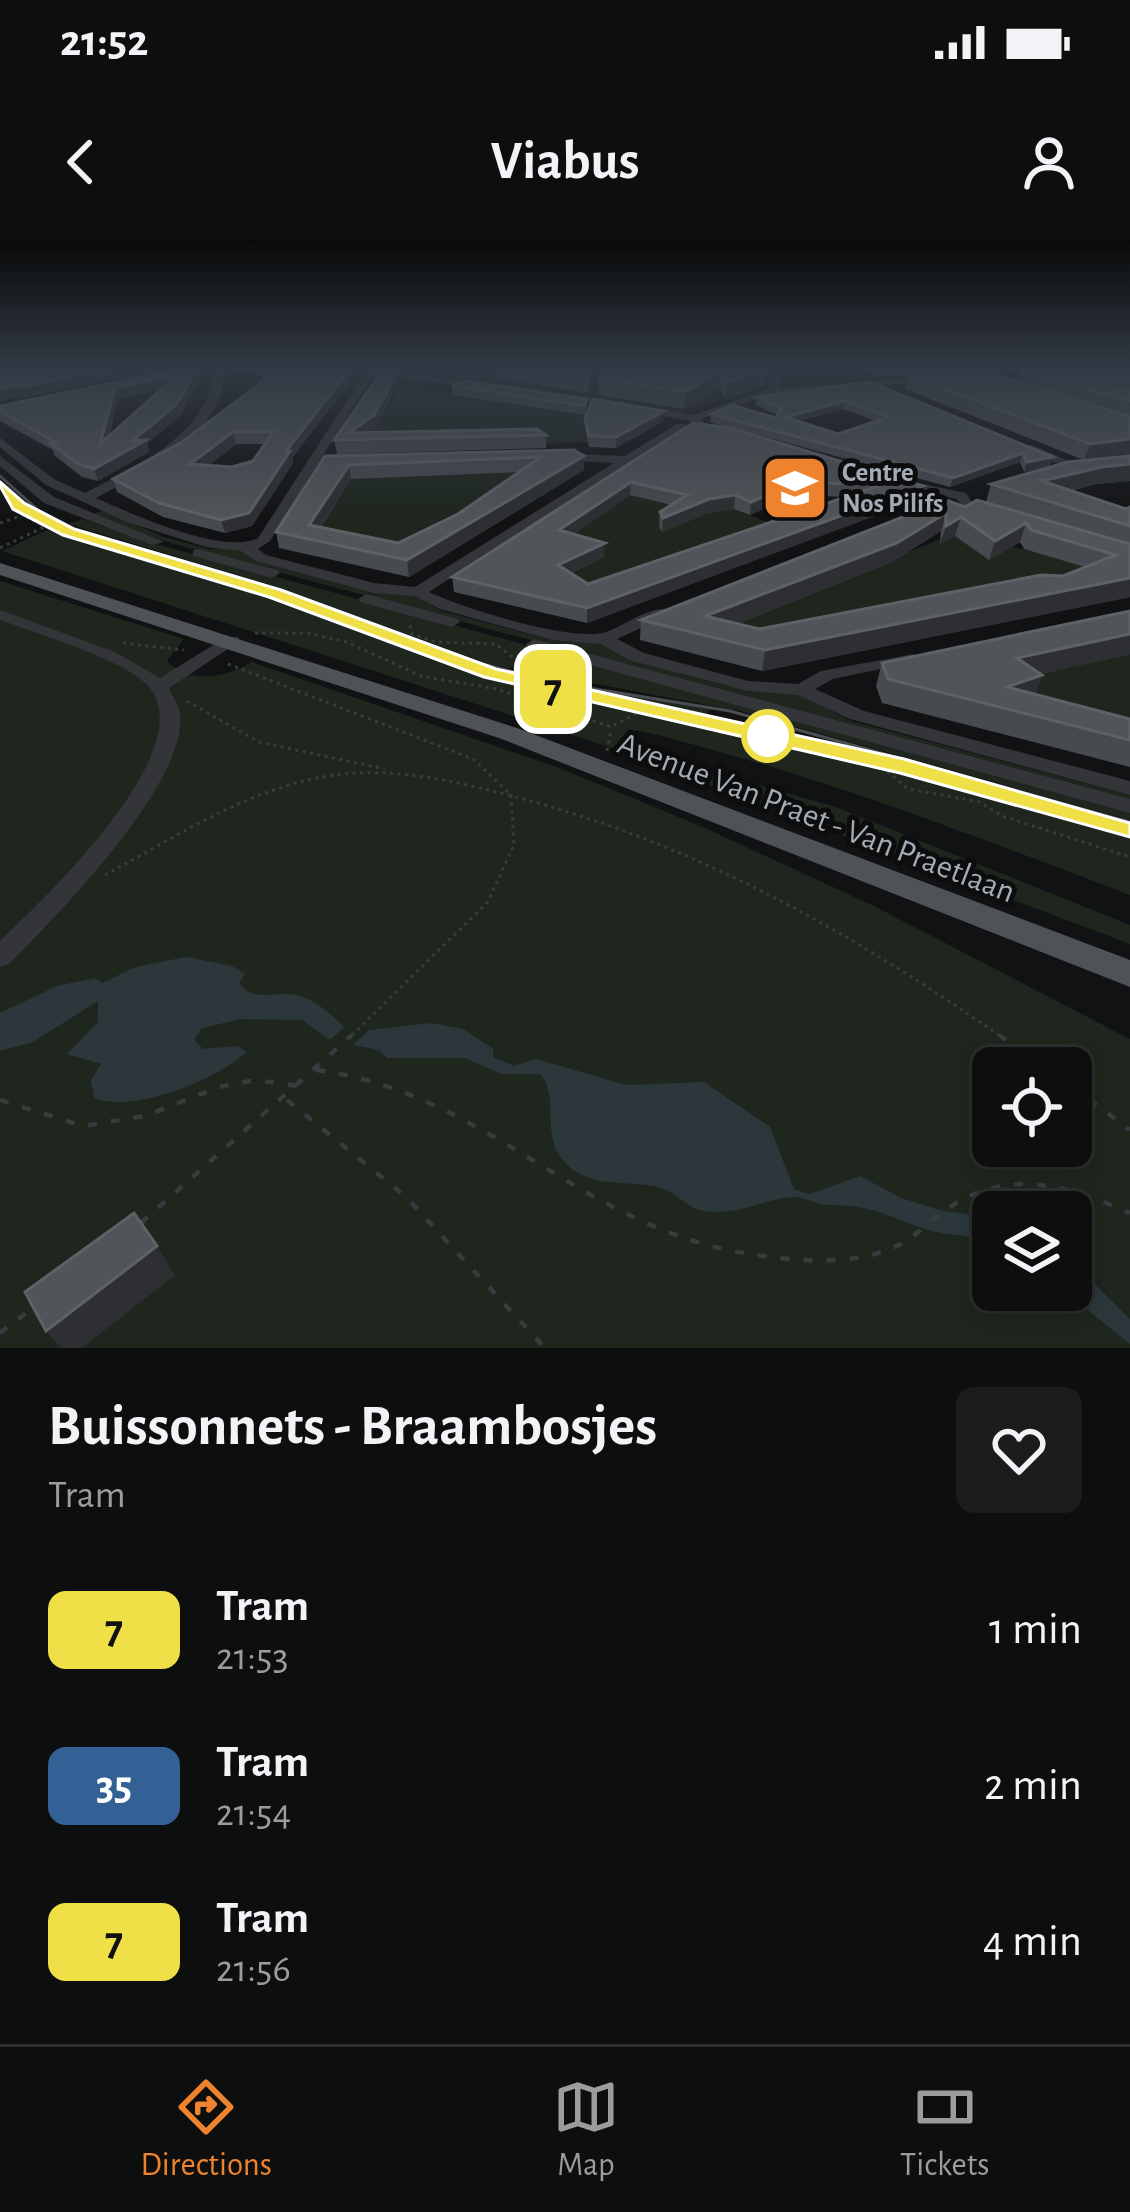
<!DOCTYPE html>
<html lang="en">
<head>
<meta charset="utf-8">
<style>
	body { margin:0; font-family:"Alegreya Sans",sans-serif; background:#1b1c1c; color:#f1f3f6; height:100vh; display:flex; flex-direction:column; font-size:45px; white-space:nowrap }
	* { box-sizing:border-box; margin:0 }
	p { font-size:39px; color:#9a9c9e }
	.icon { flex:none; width:66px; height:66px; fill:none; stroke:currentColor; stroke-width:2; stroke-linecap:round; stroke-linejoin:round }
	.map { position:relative; height:1108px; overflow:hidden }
	.sheet { display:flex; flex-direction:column; background:#0d0e0e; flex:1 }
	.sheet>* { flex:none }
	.badge { padding:0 24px; border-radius:18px; font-size:42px; line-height:78px }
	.controls { position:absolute; left:972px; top:807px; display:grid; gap:24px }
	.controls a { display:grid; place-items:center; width:120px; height:120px; border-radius:18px; background:#0d0e0e; box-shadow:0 6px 18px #0003,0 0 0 3px #2d2e2e; font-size:60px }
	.map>.badge { position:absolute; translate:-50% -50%; box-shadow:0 0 0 6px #fff }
	.round { display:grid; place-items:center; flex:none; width:126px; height:126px; border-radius:18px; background:#1b1c1c }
	.summary { display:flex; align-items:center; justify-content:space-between; height:204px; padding:0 48px }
	h1 { font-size:57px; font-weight:700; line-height:90px }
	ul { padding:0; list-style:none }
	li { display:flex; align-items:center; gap:36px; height:156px; padding:0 48px }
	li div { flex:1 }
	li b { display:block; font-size:45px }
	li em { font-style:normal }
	li .badge { min-width:132px; font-weight:700; text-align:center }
	.status { display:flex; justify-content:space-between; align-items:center; height:84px; padding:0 60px; background:#0d0e0e; direction:ltr }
	.status svg { height:33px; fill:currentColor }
	header { display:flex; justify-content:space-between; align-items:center; height:156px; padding:0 48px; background:#0d0e0e; font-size:54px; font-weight:700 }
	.menu { display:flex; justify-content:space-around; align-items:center; height:168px; border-top:3px solid #2d2e2e; background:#0d0e0e; font-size:33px; color:#9a9c9e }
	.menu a { display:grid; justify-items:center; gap:6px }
	.menu .current { color:#ef832d }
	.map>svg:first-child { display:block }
</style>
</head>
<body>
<div class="status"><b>21:52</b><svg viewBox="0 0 49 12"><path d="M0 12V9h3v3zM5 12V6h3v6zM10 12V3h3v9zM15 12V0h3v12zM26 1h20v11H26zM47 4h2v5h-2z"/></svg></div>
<header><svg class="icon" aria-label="back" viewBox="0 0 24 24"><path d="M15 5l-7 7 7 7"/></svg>Viabus<svg class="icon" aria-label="person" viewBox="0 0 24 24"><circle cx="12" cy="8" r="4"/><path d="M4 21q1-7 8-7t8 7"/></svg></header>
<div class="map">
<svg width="1130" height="1108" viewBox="0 0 1130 1108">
	<rect width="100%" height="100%" fill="#111213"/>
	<path fill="#1d1e20" d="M519 125H752L749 148 681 174 428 133 436 128Z"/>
	<g fill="#1e261e" fill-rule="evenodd">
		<path d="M397 145 402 148 614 180 588 202 463 207V216H456V206L370 195 397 153Z"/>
		<path d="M536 231 406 305 313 293 345 237Z"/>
		<path d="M641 246C667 264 697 279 729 267L787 290 620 349 502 333 524 327Z"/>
		<path d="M104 270 164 297 209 309 235 307 260 322 374 352 415 355 442 371 551 400 601 402 633 421 727 446 792 451 852 481 1130 555V562L152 298 89 276Z"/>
		<path d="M82 279 148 302 1130 569V580L740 471 489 424 268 344 68 284Z"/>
		<path d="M47 290 248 347 473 431 986 550 1130 592V655C967 593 807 531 637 490L628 508 833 566 1130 685V704L606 506 2 311Z"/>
		<path d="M953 294 1064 318 1130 342 976 367 701 395Z"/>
		<path d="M0 341 184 399 167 421C189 445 226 437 252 422L562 529 703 587 874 666 1130 799V1108H0ZM993 828H1071V906H993ZM993 972H1071V1050H993Z"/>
		<path d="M1130 409V506L932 453Z"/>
		<path d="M481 428 710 469 706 476 723 481Z"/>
	</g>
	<g fill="#2b373b">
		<path d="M186 717 232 726 245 734 239 743C254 765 280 748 303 757 319 763 332 775 344 787L330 800 302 780 241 779 202 788 194 800 203 809 237 806 247 812C216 840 133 874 94 858L91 840 101 824 67 814 98 782V761L33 802 0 811V773L57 746 95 738 103 743 135 727Z"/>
		<path d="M431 783 463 789 493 809V817L514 826 536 819 626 845 704 842 770 887 794 949 810 954 860 936 901 958 943 971 993 977V1007C978 994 951 996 932 991 885 977 882 966 829 965 817 965 805 957 793 957 766 958 739 976 704 971 689 969 678 954 664 949 635 939 603 949 575 931 534 903 563 858 540 834H501L465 818H387L379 810 353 805 369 790Z"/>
		<path d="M1071 1021 1130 1079V1104L1063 1050H1071Z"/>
	</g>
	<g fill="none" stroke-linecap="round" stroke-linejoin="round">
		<g stroke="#393c3f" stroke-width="3" stroke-dasharray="3 4.5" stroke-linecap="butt">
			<path d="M26 277 57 291"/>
			<path d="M0 283 38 270"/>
			<path d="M0 308 44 287"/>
			<path d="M410 385 412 394 436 402 496 404 527 429 584 436"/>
			<path d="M255 393H307L347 402 421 436 497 449 611 487 639 472 880 525 908 549 980 562 1002 576 1130 617"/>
			<path d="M123 403 184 410"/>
			<path d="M228 424 473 519 511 555 514 605 487 663 349 798"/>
			<path d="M187 461 259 502 385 529"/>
			<path d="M748 482 758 486"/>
			<path d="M607 511 611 489"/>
			<path d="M105 635C176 597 247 549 328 536 388 526 450 540 508 555 690 601 850 691 1003 798"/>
		</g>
		<g stroke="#393c3f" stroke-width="4.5" stroke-dasharray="9 14" stroke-linecap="butt">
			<path d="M999 795 1046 828"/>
			<path d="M316 830C493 853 583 995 764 1016 807 1022 858 1025 899 1005 918 995 932 978 950 967 1012 927 1067 946 1130 973"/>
			<path d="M1071 846 1130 890"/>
			<path d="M0 860 83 886 145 876 219 847 255 840 298 846"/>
			<path d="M287 860 406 957 545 1108"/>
			<path d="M141 983 352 795"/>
			<path d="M0 1093 34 1067"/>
		</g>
		<g fill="#333538" fill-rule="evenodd">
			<path d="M321 125 367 129 370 125H378L376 130 493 145 488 148 373 135 270 301 258 309 266 315 374 343 415 347 614 223 558 220 554 219V213L625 216 677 184H685V188L429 352C463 368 572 403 606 392 627 385 647 367 669 369V375L617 399 644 413 748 441 798 444 821 431 914 414V422L833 439 815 449 864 471 1130 541V555L850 479 798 455 748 451 632 421 600 404 552 400 440 369 415 356 374 353 256 321 241 311 206 307 127 282 46 245 0 207V198L54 239 85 253C137 226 210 194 215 128L223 126C230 192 145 232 96 258 130 273 223 316 258 298L364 134 325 130Z"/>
			<path d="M770 125H780L779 148 934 138 939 141 767 155 701 179 706 185 700 188 690 181 556 156 561 153 693 175 769 149Z"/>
			<path d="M1024 205H1032L1085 228 1075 231 1024 209Z"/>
			<path d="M0 216 54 257 164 302 152 305 44 263 0 226Z"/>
			<path d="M895 238 966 253 974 265 967 269 956 259 891 245V239Z"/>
			<path d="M198 309 277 330 280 333 272 338 193 316V310Z"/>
			<path d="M366 354 458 379 460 382 452 387 360 362 358 359Z"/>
			<path d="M0 370 115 412 160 438 226 397H238L240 401 169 448C172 456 179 466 180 474 188 543 56 677 9 724L0 727V701C43 660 200 512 150 448 129 421 35 393 0 380Z"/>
			<path d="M534 399 1130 559V573L528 408 526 404Z"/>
		</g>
		<path fill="#4f5257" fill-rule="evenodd" d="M0 323 517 488 1130 720V747L499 498 0 335Z"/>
		<path stroke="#4a4d51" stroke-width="3" d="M0 236 38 270 77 290 258 343 462 419 564 444 730 471 1130 582"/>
	</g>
	<g fill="#474a4e" fill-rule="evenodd">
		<path d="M225 125H324L352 139 292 218 293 223 252 286 225 293 163 277 117 252 113 239 182 202 263 142 261 134 243 133ZM236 204H265L253 221 232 227 208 226Z"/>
		<path d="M496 125H592L588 153 497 138Z"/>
		<path d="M767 125 765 146 726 159 719 148 684 169 598 155 599 138Z"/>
		<path d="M862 125H1130V216L1084 220 905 149 908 136 873 134ZM1001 131H1031H1021L1018 142 996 135Z"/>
		<path d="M203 135 179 177 147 203 149 212 98 241 82 237 54 215 53 210 0 181V166ZM162 149 109 197 118 159Z"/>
		<path d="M399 141 376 188 370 192 546 195V208L337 214 334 200Z"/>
		<path d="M870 142 1053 217 1050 226 1024 232 1020 222 950 247 710 182 711 174 776 178 777 175 755 165 756 157ZM843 169 876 181 838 194 798 181Z"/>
		<path d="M452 146 586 159 585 175 452 155Z"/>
		<path d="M585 178 663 181 616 208 589 207 585 188Z"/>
		<path d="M693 183 923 246 920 259 587 383 454 352 452 337ZM630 255 672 265 660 272 659 286 662 292 708 273 734 269 750 275 795 255 845 257 588 344 572 333 604 317 574 294Z"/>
		<path d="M574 210 584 230 409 337 279 308 276 292 325 216ZM519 232 458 274 398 303 321 287 351 239Z"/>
		<path d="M1130 216V241L1096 244 1070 251 1126 269 1130 267V357L762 431 640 400 641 380 965 267 986 262 991 244ZM941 291 940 304 955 296 989 320 1020 302 1024 309 1085 327 1063 336 759 389 737 384 892 322Z"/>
		<path d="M1130 371V414L1040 434 1042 435 1035 454 1130 478V527L882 463 876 446 882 423Z"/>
	</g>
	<g fill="#2d2f32">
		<path d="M127 125H179L24 158 23 155 0 162V150L27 142Z"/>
		<path d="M201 125 203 135 179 177 147 203 149 212 98 241 94 229Z"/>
		<path d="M996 125H1003L1001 131 992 139Z"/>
		<path d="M351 128 352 139 292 218 293 223 252 286 225 293 221 280 286 211Z"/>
		<path d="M397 129 399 141 376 188 360 200 349 193Z"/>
		<path d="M767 129 765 146 726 159 727 142Z"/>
		<path d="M720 132 719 148 684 169 685 152Z"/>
		<path d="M178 134 181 145 118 159 104 217 100 204 115 148Z"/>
		<path d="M845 161 843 169 784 185 785 177Z"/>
		<path d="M664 171 663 181 616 208V197Z"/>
		<path d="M233 192 236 204 193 237 190 224Z"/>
		<path d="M1130 199V216L1084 220 1090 204Z"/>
		<path d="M1023 213 1020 222 950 247 953 238Z"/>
		<path d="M584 216V230L409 337 407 320Z"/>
		<path d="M1053 217 1050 226 1024 232 1027 222Z"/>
		<path d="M1130 224V241L1096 244 1036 259 1042 241 1102 227Z"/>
		<path d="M349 225 351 239 312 300 309 285Z"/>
		<path d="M631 242 630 255 559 305V290Z"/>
		<path d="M797 242 795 255 750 275 751 262Z"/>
		<path d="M923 246 920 259 587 383V368Z"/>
		<path d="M735 255 734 269 708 273 662 292 663 278 709 259Z"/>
		<path d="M946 273 941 291 892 322 707 396 705 376Z"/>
		<path d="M961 277 955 296 940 304 946 286Z"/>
		<path d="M1026 283 1020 302 989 320 995 301Z"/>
		<path d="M605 303 604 317 559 340 558 325Z"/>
		<path d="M1130 338V357L762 431 765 410Z"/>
		<path d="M1130 394V414L1009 441 1017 418Z"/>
		<path d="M1042 435 1033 459 1007 447Z"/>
		<path d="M157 1006 175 1035 82 1108H61L46 1091Z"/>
	</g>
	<g fill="#515559" stroke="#5e6267" stroke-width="3" fill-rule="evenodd">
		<path d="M0 125H127L20 147 27 142 0 150Z"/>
		<path d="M200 125 176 165 133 200H146L94 229 78 224 50 203 55 202 0 171V166ZM178 134 100 204 115 148Z"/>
		<path d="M270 125H324L351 128 286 211H290L249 273 221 280 159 263 113 239 182 202 266 139 260 131ZM233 192H273L253 221 232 227 190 224Z"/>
		<path d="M549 125H589L588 131Z"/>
		<path d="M604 125H767V129L727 142 720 132 685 152 599 138Z"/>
		<path d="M384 128 397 129 387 152 374 175 349 193 537 189 546 195 334 200Z"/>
		<path d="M981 130 1130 177V199L1090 204 908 135Z"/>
		<path d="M1130 130V138L1119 136 1111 142 1113 149 1130 152V161L1021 131Z"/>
		<path d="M466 141 586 159 585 166 452 146Z"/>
		<path d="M870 142 1053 217 1027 222 1023 213 953 238 711 174 732 165 776 178 781 168 756 157ZM845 161 889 177 838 194 785 177Z"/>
		<path d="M593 159 664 171 616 197 589 196 585 178Z"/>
		<path d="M693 183 730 188 923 246 587 368 452 337ZM631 242 687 255 660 272 663 278 709 259 735 255 751 262 797 242 881 245 588 344 558 325 605 303 559 290Z"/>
		<path d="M574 210 584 216 407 320 276 292 325 216ZM541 217 458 274 398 303 309 285 349 225Z"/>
		<path d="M1130 216V224L1102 227 1042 241 1126 269 1130 267V286L991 244 1068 222Z"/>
		<path d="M946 260 965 267 977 260 1130 304V338L765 410 641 380ZM946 273V286L961 277 995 301 1026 283 1031 290 1116 315 1063 336 1041 335 759 389 705 376 897 303Z"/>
		<path d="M1130 371V394L1017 418 1042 435 1007 447 1130 479V500L888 439 882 423Z"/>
		<path d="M134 973 157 1006 46 1091 25 1052Z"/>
	</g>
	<linearGradient id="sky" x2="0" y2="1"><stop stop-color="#090a0a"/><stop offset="0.45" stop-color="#323944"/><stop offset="1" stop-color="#323944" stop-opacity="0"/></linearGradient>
	<rect width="1130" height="280" fill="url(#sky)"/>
	<path fill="#efe048" stroke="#fff" stroke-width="3" d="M0 242 24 263 74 289 281 350 496 429 904 519 1130 583V597L900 533 484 437 269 357 63 295 13 269 0 246Z"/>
	<defs>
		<symbol id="school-square" viewBox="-11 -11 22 22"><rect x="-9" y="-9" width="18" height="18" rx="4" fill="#ef832d" stroke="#0d0d0e"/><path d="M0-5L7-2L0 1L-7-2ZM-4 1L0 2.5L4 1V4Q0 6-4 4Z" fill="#fff"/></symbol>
	</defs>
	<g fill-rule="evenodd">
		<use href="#school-square" x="757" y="210" width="76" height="76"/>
	</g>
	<circle fill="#fff" stroke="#efe048" stroke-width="6" cx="768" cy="496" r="24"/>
	<g text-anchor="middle" stroke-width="10" stroke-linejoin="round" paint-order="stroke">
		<g font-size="27" font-weight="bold" fill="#a3acb4" stroke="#0d0d0e" text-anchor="start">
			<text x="842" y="241">Centre<tspan x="842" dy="31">Nos Pilifs</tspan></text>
		</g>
		<g font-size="33" fill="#a3acb4" stroke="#0d0d0e">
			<text transform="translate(817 576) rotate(21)" y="12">Avenue Van Praet - Van Praetlaan</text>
		</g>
	</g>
</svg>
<div class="controls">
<a><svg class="icon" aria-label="locate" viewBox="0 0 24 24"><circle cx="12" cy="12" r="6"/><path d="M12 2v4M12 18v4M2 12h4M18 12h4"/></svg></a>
<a><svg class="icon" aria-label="layers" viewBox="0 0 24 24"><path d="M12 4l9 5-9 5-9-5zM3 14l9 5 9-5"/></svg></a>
</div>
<b class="badge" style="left:553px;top:449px;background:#efe048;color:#111">7</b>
</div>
<section class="sheet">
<div class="summary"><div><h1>Buissonnets - Braambosjes</h1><p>Tram</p></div><a class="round"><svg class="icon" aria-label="heart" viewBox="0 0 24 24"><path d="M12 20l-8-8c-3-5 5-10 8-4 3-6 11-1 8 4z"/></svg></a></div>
<ul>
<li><span class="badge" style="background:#efe048;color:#111">7</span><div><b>Tram</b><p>21:53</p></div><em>1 min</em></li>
<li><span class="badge" style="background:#336195;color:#fff">35</span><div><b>Tram</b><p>21:54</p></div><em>2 min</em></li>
<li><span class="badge" style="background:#efe048;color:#111">7</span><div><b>Tram</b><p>21:56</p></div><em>4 min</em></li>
</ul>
</section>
<nav class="menu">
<a class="current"><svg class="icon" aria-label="directions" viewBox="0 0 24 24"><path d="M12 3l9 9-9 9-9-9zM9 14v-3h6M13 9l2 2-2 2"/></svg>Directions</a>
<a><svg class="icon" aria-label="map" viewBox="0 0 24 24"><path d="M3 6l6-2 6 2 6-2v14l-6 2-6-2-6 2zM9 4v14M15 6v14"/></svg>Map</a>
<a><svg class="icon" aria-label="tickets" viewBox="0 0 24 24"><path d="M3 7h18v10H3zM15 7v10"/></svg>Tickets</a>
</nav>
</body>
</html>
